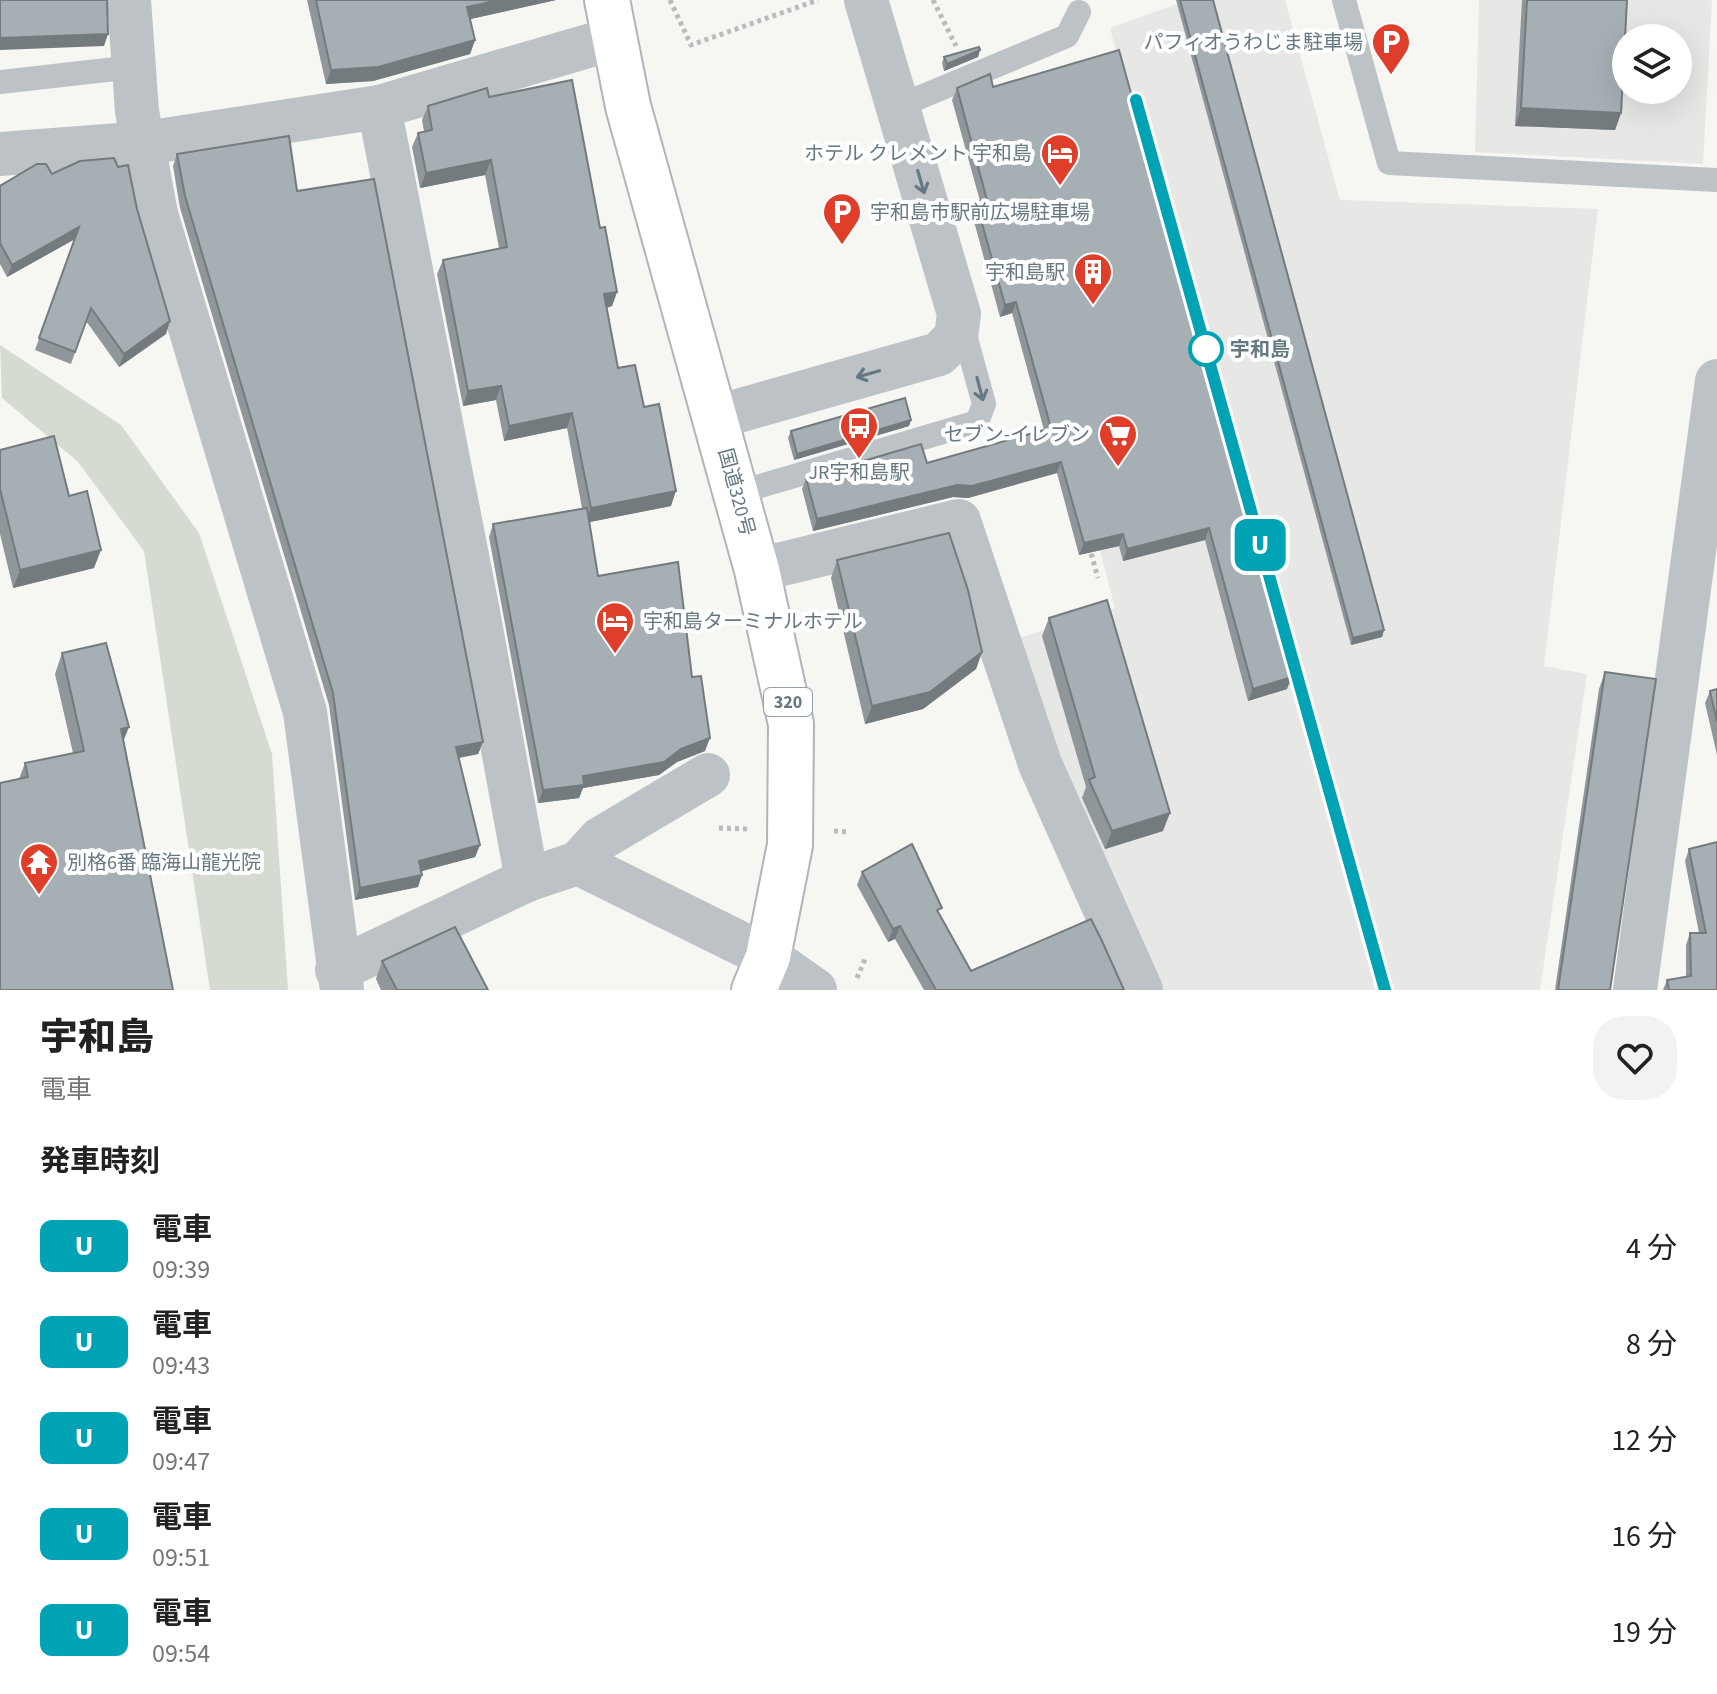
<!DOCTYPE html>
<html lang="ja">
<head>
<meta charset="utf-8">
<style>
	body { margin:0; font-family:"Source Sans 3","Noto Sans JP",sans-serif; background:#f2f2f2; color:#222; height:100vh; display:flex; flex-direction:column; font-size:30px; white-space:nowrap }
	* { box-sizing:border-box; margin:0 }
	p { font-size:26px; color:#767676 }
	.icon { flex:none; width:44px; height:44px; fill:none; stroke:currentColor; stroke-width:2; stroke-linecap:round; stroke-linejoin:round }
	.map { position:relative; height:990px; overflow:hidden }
	.drawer { display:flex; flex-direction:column; background:#fff; flex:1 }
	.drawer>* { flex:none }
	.badge { padding:0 16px; border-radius:12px; font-size:28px; line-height:52px }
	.controls { position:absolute; left:1612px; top:24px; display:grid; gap:16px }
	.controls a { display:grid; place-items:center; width:80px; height:80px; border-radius:50%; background:#fff; box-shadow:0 8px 32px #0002; font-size:40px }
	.map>.badge { position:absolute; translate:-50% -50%; box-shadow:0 0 0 4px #fff }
	h2 { padding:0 40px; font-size:30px; line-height:72px }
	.round { display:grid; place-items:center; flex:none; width:84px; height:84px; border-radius:32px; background:#f2f2f2 }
	.head { display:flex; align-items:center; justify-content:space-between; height:136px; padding:0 40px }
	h1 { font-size:38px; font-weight:800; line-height:60px }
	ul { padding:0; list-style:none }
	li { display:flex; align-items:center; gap:24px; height:96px; padding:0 40px }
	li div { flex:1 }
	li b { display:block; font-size:30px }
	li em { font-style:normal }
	li .badge { min-width:88px; font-weight:700; text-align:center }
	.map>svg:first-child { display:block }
</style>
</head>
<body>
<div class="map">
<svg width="1717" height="990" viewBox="0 0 1717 990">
	<rect width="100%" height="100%" fill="#f6f6f3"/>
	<g fill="#e7e7e6" fill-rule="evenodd">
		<path d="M1188 0H1285L1340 200 1598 209 1544 666 1587 674 1540 990H1158L1082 823 1019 638 1115 608 981 94 1116 51 1110 28Z"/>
		<path d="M1479 0H1712L1703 164 1475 152ZM1626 38H1678V90H1626Z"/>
	</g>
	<path fill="#d6dbd2" d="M0 345 121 425 199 533 272 754 288 990H210L144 551 78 462 2 398Z"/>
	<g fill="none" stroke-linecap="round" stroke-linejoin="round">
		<defs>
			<path id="highway" d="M607 0 628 106 757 570 791 724 790 845 768 957 754 990"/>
		</defs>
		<use href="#highway" stroke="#b0b5b8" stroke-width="48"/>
		<g stroke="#b9bcbe" stroke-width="5" stroke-dasharray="4 4" stroke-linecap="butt">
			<path d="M670 0 691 45 818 0"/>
			<path d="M933 0 956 46"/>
			<path d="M1089 546 1098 578"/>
			<path d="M719 828 748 829"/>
			<path d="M834 831 849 832"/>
			<path d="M857 978 865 959"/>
		</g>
		<g stroke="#bcc2c5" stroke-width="24">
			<path d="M1344 0 1389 163 1717 180"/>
			<path d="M0 82 133 67"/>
			<path d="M899 106 1067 36 1079 12"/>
			<path d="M737 493 977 422 984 404 962 324"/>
		</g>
		<g stroke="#bcc2c5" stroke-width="44">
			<path d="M129 0 137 111 156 214 305 712 342 990"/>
			<path d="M379 107 477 607 527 880"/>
			<path d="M0 154 145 143 379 107 612 39"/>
			<path d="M717 417 939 354 956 337 959 314 866 0"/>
			<path d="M757 570 959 521 1040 764 1141 990"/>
			<path d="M578 863 600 839 708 775"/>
			<path d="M337 970 527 880 578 863 768 957 815 990"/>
			<path d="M1635 990 1717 381"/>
		</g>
		<use href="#highway" stroke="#fff" stroke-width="44"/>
		<defs>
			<path id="rail" d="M1136 100 1385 990"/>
		</defs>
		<use href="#rail" stroke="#9ea6aa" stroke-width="9"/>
		<use href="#rail" stroke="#fff" stroke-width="6" stroke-dasharray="18" stroke-linecap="butt"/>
	</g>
	<g fill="#8f979b">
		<path d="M307 0H556L470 19 475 40 470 54 373 81 326 84Z"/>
		<path d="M1176 0H1213L1384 630 1382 637 1351 645Z"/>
		<path d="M1522 0H1627L1621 113 1615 130 1515 126Z"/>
		<path d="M980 50 978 57 944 71 942 63 944 57Z"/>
		<path d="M993 87 1287 689 1248 701 1205 540 1123 561 1119 546 1079 555 1057 473 968 498 953 497 813 531 802 489 806 478 927 463 1044 430 1012 313 1000 317 972 214 976 202 980 201 952 100 957 88Z"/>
		<path d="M489 97 600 228 617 292 612 306 607 308 618 368 644 407 671 506 589 522 598 576 692 677 705 751 677 762 659 775 583 788 579 798 538 803 489 537 493 524 582 508 567 428 504 441 496 400 463 406 437 274 443 260 499 248 485 175 420 188 412 147 418 133 424 131 422 120 428 106Z"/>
		<path d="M177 154 297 191 483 742 478 754 459 758 480 845 475 857 421 871 418 887 355 900 329 705 180 208 173 166Z"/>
		<path d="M52 174 137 209 166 334 119 367 86 321 71 364 35 350 75 239 7 277 0 264V186Z"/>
		<path d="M911 420 909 426 794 460 788 438 791 431Z"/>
		<path d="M0 450 69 496 94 568 13 588 0 534Z"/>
		<path d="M837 560 982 652 976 669 923 709 865 724 831 578Z"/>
		<path d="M1049 618 1163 831 1105 849 1082 798 1086 787 1042 636Z"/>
		<path d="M62 653 124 741 173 990 19 779 25 763 73 753 55 674Z"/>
		<path d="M1605 672 1610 990H1555L1599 689Z"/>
		<path d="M1717 689V755L1705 703 1710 691Z"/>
		<path d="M1689 849 1717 990H1663L1667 980 1686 977V945L1690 933H1699L1685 861Z"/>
		<path d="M862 872 939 914 971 971 1124 990H924L895 939 888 942 857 885Z"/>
		<path d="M382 961 488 990H381L376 979Z"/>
	</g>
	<g fill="#747b7e">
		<path d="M499 0H556L462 21 467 7Z"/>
		<path d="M108 34 104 46 0 50V38Z"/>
		<path d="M475 40 470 54 373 81 326 84 331 70Z"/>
		<path d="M980 50 978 57 944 71 947 64Z"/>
		<path d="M1521 108 1621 113 1615 130 1515 126Z"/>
		<path d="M491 160 485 175 420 188 426 173Z"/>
		<path d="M79 227 75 239 7 277 12 265Z"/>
		<path d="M617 292 612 306 599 309 604 294Z"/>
		<path d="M1016 302 1012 313 1000 317 1005 305Z"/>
		<path d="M170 321 166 334 119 367 124 354Z"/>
		<path d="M501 386 496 400 463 406 468 391Z"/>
		<path d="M572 413 567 428 504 441 509 426Z"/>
		<path d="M911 420 909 426 794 460 797 454Z"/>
		<path d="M1061 462 1057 473 968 498 953 497 813 531 817 519 957 485Z"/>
		<path d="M676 491 671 506 585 523 591 508Z"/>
		<path d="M1209 528 1205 540 1123 561 1127 549Z"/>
		<path d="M1123 534 1119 546 1079 555 1084 543Z"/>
		<path d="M101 550 94 568 13 588 20 570Z"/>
		<path d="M1384 630 1382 637 1351 645 1353 638Z"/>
		<path d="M982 652 976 669 923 709 865 724 872 706Z"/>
		<path d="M1292 677 1287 689 1248 701 1253 689Z"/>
		<path d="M129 727 121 747V729Z"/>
		<path d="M710 738 705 751 677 762 659 775 583 788 579 798 538 803 543 790 583 776 681 749Z"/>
		<path d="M483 742 478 754 452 759 456 747Z"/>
		<path d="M1170 813 1163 831 1105 849 1112 831Z"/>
		<path d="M480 845 475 857 415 873 419 861Z"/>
		<path d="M422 875 418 887 355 900 360 888Z"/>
		<path d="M900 926 895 939 888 942 893 929Z"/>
	</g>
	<g fill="#a6b0b4" stroke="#747b7e" stroke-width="2">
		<path d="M0 0H107L108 34 0 38Z"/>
		<path d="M316 0H499L467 7 475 40 378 67 331 70Z"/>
		<path d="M1180 0H1213L1384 630 1353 638Z"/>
		<path d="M1527 0H1627L1621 113 1521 108Z"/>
		<path d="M979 47 980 50 947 64 944 57Z"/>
		<path d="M1119 50 1292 677 1253 689 1209 528 1127 549 1123 534 1084 543 1061 462 972 486 957 485 817 519 806 478 921 444 927 463 1051 428 1016 302 1005 305 976 202 987 200 957 88 990 74 993 87Z"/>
		<path d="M572 80 600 228 605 227 617 292 604 294 618 368 635 365 644 407 659 404 676 491 591 508 572 413 509 426 501 386 468 391 443 260 507 247 491 160 426 173 418 133 432 130 428 106 487 88 489 97Z"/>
		<path d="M289 136 297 191 374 179 483 742 456 747 480 845 419 861 422 875 360 888 333 693 185 196 177 154Z"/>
		<path d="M114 158 118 167 128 165 137 209 170 321 124 354 91 308 75 352 39 338 79 227 12 265 0 243V186L37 164H46L52 174 80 161Z"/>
		<path d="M905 398 911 420 797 454 791 431Z"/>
		<path d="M54 436 69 496 87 491 101 550 20 570 0 489V450Z"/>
		<path d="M587 508 598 576 678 562 692 677 701 676 710 738 681 749 664 762 583 776 584 785 543 790 493 524Z"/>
		<path d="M949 533 968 590 982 652 930 692 872 706 837 560Z"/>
		<path d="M1107 600 1170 813 1112 831 1089 780 1095 777 1049 618Z"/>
		<path d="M106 643 129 727 121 729 173 990H0V783L28 777 25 763 84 751 62 653Z"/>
		<path d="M1605 672 1656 679 1610 990H1558Z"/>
		<path d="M1717 689V722L1710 691Z"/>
		<path d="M1717 842V990H1669L1667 980 1691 976 1690 933H1706L1689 849Z"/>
		<path d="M912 844 942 908 937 910 971 971 1091 919 1102 941 1124 990H936L900 926 893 929 862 872Z"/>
		<path d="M455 927 488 990H397L382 961Z"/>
	</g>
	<defs><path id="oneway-shaft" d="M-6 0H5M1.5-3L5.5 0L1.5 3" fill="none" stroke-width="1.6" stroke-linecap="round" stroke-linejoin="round" transform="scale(2)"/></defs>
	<g stroke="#667983">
		<use href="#oneway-shaft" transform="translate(921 182) rotate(74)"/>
		<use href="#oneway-shaft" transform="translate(868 374) rotate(164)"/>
		<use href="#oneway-shaft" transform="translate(980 389) rotate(75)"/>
	</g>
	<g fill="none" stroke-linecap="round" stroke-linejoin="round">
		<defs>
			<path id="line" d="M1136 100 1385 990"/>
		</defs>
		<use href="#line" stroke="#fff" stroke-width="18"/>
		<use href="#line" stroke="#00a3b4" stroke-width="12"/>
	</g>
	<defs>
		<symbol id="parking-pin" viewBox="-11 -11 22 30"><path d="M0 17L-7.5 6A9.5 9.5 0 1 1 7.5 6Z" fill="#df3f2a" stroke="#fff"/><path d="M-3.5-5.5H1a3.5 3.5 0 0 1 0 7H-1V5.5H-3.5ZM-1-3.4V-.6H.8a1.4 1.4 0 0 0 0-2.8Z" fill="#fff"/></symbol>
		<symbol id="hotel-pin" viewBox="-11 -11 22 30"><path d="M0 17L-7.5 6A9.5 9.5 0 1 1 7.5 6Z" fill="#df3f2a" stroke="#fff"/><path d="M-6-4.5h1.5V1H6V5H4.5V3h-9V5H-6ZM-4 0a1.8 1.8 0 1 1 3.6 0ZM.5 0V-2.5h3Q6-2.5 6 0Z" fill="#fff"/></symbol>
		<symbol id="building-pin" viewBox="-11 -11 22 30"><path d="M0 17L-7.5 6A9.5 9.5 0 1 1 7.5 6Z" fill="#df3f2a" stroke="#fff"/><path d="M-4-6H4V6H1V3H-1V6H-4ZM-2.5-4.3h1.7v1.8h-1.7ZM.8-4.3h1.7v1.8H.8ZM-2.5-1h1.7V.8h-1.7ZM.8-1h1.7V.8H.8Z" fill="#fff"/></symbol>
		<symbol id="bus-pin" viewBox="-11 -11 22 30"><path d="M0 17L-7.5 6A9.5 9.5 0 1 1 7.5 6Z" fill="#df3f2a" stroke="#fff"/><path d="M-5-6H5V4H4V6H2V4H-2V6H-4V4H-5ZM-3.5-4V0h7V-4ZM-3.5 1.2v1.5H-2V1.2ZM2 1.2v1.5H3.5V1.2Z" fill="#fff"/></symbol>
		<symbol id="supermarket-pin" viewBox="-11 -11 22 30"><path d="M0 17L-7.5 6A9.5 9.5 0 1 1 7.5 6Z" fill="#df3f2a" stroke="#fff"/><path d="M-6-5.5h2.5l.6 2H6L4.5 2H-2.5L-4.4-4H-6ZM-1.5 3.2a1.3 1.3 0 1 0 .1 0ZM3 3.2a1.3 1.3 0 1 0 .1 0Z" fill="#fff"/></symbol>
		<symbol id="temple-pin" viewBox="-11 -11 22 30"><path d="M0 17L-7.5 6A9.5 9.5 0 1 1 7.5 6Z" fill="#df3f2a" stroke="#fff"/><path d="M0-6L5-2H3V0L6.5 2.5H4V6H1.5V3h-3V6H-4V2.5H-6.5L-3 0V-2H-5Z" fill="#fff"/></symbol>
	</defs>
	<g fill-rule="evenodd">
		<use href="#parking-pin" x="1369" y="20" width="44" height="60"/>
		<use href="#hotel-pin" x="1038" y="131" width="44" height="60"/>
		<use href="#parking-pin" x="820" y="190" width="44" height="60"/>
		<use href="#building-pin" x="1071" y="250" width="44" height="60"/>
		<use href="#bus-pin" x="837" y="404" width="44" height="60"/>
		<use href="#supermarket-pin" x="1096" y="412" width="44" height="60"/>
		<use href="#hotel-pin" x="593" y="599" width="44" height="60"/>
		<use href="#temple-pin" x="17" y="840" width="44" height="60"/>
	</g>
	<circle fill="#fff" stroke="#00a3b4" stroke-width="4" cx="1206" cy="349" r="16"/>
	<g text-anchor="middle" stroke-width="8" stroke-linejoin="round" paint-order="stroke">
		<rect fill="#fff" stroke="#94a1a8" stroke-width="2" x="764" y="688" width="48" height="28" rx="6"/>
		<g font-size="18" font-weight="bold" fill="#667983">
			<text x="788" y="708">320</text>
		</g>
		<g font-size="20" fill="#667983" stroke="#fff" text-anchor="end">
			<text x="1363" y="49">パフィオうわじま駐車場</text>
			<text x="1032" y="160">ホテル クレメント 宇和島</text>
			<text x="870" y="219" text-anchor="start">宇和島市駅前広場駐車場</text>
			<text x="1065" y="279">宇和島駅</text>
			<text x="1090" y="441">セブン-イレブン</text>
			<text x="859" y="479" text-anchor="middle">JR宇和島駅</text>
			<text x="643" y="628" text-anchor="start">宇和島ターミナルホテル</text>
			<text x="67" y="869" text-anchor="start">別格6番 臨海山龍光院</text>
		</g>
		<g font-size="20" font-weight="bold" fill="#667983" stroke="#fff" text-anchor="start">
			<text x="1230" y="356">宇和島</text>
		</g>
		<g font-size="20" fill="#667983" stroke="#fff">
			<text transform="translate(737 492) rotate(75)" y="7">国道320号</text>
		</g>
	</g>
</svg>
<div class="controls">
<a><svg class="icon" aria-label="layers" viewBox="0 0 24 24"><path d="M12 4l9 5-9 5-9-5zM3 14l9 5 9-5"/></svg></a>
</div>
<b class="badge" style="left:1260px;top:545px;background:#00a3b4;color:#fff">U</b>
</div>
<section class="drawer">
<div class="head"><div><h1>宇和島</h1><p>電車</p></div><a class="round"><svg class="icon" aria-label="heart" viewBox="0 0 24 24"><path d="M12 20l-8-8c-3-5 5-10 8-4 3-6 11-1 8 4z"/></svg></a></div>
<h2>発車時刻</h2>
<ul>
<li><span class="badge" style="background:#00a3b4;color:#fff">U</span><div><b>電車</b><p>09:39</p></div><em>4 分</em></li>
<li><span class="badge" style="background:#00a3b4;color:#fff">U</span><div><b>電車</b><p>09:43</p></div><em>8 分</em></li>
<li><span class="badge" style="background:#00a3b4;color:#fff">U</span><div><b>電車</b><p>09:47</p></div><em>12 分</em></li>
<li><span class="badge" style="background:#00a3b4;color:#fff">U</span><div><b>電車</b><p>09:51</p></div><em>16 分</em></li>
<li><span class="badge" style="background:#00a3b4;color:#fff">U</span><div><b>電車</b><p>09:54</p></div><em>19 分</em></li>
</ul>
</section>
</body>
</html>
